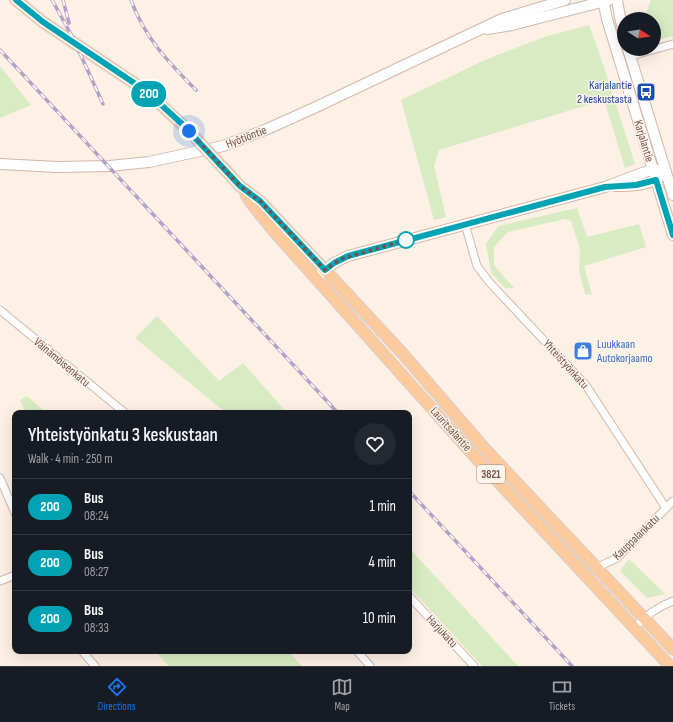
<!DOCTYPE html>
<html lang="en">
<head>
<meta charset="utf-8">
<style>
	body { margin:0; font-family:"Sofia Sans Condensed",sans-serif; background:#242831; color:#f1f3f6; height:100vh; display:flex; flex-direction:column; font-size:15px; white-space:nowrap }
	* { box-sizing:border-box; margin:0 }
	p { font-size:13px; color:#9ea1a6 }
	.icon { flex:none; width:22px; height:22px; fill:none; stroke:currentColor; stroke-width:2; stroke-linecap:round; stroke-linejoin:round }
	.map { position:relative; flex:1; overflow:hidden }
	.panel { position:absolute; left:12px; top:410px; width:400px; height:244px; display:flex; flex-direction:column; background:#171b24; border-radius:8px; box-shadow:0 4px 16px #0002 }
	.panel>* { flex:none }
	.badge { padding:0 8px; border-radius:13px; font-size:14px; line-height:26px }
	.needle { width:26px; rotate:102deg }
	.buttons { position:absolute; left:617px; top:12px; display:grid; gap:8px }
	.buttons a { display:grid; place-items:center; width:44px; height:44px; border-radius:50%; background:#171b24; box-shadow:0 4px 16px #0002; font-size:20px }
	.you { position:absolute; width:20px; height:20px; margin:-10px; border:3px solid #fff; border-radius:50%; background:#1a73e8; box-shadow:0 0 0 6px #1a73e833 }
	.map>.badge { position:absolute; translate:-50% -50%; box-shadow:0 0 0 2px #fff }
	.round { display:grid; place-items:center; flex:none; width:42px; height:42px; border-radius:21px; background:#242831 }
	.summary { display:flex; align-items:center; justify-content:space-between; height:68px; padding:0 16px }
	h1 { font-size:19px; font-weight:600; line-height:30px }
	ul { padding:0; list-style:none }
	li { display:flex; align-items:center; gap:12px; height:56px; padding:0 16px; border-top:1px solid #363941 }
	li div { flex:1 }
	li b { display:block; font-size:15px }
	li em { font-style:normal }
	li .badge { min-width:44px; font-weight:700; text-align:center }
	.tab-bar { display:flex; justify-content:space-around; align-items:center; height:56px; border-top:1px solid #363941; background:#171b24; font-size:11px; color:#9ea1a6 }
	.tab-bar a { display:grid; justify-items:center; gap:2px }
	.tab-bar .active { color:#1a73e8 }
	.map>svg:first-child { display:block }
</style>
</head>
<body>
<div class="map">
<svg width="673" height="666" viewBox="0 0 673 666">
	<rect width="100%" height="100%" fill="#fdf0e5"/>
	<g fill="#d9ebc3">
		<path d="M651 0H673V36L654 41V19H644Z"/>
		<path d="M589 25 604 67 635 164 625 168 604 100 439 150 434 166 446 217 434 220 401 100 485 60 544 37Z"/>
		<path d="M0 66 31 105 0 118Z"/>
		<path d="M577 208 587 237 639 224 646 247 584 266 592 295 585 294 579 271 580 249 571 221 565 219 508 232 494 247V265L514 288H505L491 273 486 244 498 226Z"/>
		<path d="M157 316 219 381 243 363 287 413H226L135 338Z"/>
		<path d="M27 396 47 413H26L20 400Z"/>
		<path d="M409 548 518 666H482L409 587Z"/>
		<path d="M629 559 665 594 647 598 620 571Z"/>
		<path d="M155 651H288L302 666H169Z"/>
	</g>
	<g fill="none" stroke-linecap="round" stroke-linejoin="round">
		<defs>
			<g id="street">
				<path d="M631 56 673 44"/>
				<path d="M465 224 477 266 490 283 585 384 666 508"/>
				<path d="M0 310 125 413"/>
				<path d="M0 478 15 513"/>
				<path d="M596 568 617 558 673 501"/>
				<path d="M0 581 15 575"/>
				<path d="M409 596 474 666"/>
				<path d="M635 627C646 615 658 607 673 601"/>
				<path d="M82 651 95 666"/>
				<path d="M357 651 370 666"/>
			</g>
			<g id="secondary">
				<path d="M603 0 607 19 673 235"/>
				<path d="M617 0 620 17 624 33"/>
				<path d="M487 29 512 25 609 0"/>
				<path d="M628 49 673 195"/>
				<path d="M0 164 57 167 110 166 149 162 223 146 265 130 314 108 502 19 565 0"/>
				<path d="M615 186C630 186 649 186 661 176"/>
				<path d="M316 278 334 263 348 256 605 187 653 169 666 172"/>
			</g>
			<g id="primary">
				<path d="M16 0 43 22 146 91 189 131"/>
				<path d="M230 175 240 186 260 201 325 270 403 354 485 449 673 649"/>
				<path d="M246 195 255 208 272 229 476 458 670 666"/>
			</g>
		</defs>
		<use href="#street" stroke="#d0b8ae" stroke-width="9"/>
		<use href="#secondary" stroke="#d3b7ab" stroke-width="12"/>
		<use href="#primary" stroke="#d9cfcc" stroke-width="13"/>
		<use href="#street" stroke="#fff" stroke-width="7"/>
		<use href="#secondary" stroke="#fff" stroke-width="10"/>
		<use href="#primary" stroke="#fcca9d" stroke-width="11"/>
		<defs>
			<g id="rail">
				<path d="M52 0 73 38 103 104"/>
				<path d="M63 0 69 23"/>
				<path d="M131 0C144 37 169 63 196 90"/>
				<path d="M0 50 338 413"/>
				<path d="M409 491 572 666"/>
			</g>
		</defs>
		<use href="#rail" stroke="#b1a3c7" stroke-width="3.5"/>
		<use href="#rail" stroke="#fff4ec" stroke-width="2" stroke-dasharray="6" stroke-linecap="butt"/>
		<defs>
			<path id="primary-bridge" d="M189 131 230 175"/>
		</defs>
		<use href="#primary-bridge" stroke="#d9cfcc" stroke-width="13" stroke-linecap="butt"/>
		<use href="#primary-bridge" stroke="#fcca9d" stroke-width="11"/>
	</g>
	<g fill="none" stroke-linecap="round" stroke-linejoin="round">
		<defs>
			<path id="line" d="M16 0 43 22 146 91 182 124 240 186 260 201 325 270 334 263 348 256 605 187 636 185 656 180 673 235"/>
		</defs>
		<use href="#line" stroke="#fff" stroke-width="9"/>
		<use href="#line" stroke="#00a3b4" stroke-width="6"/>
		<path stroke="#76524a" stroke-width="4" stroke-dasharray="0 7.2" d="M189 131 240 186 260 201 325 270 341 259 406 240"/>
	</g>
	<defs>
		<symbol id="bus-square" viewBox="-11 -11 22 22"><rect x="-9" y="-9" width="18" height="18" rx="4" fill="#1a4fb4" stroke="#fff4ec"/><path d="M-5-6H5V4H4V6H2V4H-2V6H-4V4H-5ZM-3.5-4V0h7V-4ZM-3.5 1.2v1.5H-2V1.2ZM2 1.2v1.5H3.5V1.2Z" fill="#fff"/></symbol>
		<symbol id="shop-square" viewBox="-11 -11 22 22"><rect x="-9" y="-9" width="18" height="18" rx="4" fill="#3f7fe0" stroke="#fff4ec"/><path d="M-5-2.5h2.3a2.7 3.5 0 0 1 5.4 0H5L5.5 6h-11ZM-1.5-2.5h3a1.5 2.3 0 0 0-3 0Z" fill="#fff"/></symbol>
	</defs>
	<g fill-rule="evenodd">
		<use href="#bus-square" x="635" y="81" width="22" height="22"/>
		<use href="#shop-square" x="572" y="340" width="22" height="22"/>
	</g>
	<circle fill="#fff" stroke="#00a3b4" stroke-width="2" cx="406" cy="240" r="8"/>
	<g text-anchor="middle" stroke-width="3" stroke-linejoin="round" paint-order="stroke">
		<rect fill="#fff4ec" stroke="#9f837b" stroke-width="1" x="477" y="465" width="28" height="18" rx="3"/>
		<g font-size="11" font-weight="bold" fill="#76524a">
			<text x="491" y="478">3821</text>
		</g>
		<g font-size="12" fill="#164399" stroke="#fff4ec" text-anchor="end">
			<text x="632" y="89">Karjalantie<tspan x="632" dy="14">2 keskustasta</tspan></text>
		</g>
		<g font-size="12" fill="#76524a" stroke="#fff4ec">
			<text transform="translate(246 137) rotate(-21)" y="4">Hyötiöntie</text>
			<text transform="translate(644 141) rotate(73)" y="4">Karjalantie</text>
			<text transform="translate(62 362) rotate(40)" y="4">Väinämöisenkatu</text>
			<text transform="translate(566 364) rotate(48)" y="4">Yhteistyönkatu</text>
			<text transform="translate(451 429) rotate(48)" y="4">Lauritsalantie</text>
			<text transform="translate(636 537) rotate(-44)" y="4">Kauppalankatu</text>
			<text transform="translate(442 631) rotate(47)" y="4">Harjukatu</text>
		</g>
		<g font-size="12" fill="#366cbe" stroke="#fff4ec" text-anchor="start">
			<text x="597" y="348">Luukkaan<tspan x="597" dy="14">Autokorjaamo</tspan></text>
		</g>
	</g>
</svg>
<div class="buttons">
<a><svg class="needle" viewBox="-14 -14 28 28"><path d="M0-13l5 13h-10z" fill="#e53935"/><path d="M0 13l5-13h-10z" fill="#9ea1a6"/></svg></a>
</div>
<div class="you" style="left:189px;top:131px"></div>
<b class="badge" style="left:149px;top:94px;background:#00a3b4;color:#fff">200</b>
<section class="panel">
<div class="summary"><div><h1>Yhteistyönkatu 3 keskustaan</h1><p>Walk · 4 min · 250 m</p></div><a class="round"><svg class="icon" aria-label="heart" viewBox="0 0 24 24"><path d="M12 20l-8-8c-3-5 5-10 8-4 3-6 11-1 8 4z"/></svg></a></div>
<ul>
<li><span class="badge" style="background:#00a3b4;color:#fff">200</span><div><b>Bus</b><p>08:24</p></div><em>1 min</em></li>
<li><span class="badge" style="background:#00a3b4;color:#fff">200</span><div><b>Bus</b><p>08:27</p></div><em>4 min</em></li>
<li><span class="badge" style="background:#00a3b4;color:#fff">200</span><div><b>Bus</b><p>08:33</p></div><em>10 min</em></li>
</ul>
</section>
</div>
<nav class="tab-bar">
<a class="active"><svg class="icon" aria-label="directions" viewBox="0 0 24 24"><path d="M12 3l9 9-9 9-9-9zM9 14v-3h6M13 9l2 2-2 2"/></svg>Directions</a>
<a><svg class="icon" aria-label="map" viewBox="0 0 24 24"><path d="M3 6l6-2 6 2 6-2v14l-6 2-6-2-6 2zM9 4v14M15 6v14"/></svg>Map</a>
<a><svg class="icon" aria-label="tickets" viewBox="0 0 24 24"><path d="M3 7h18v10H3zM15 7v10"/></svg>Tickets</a>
</nav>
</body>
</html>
